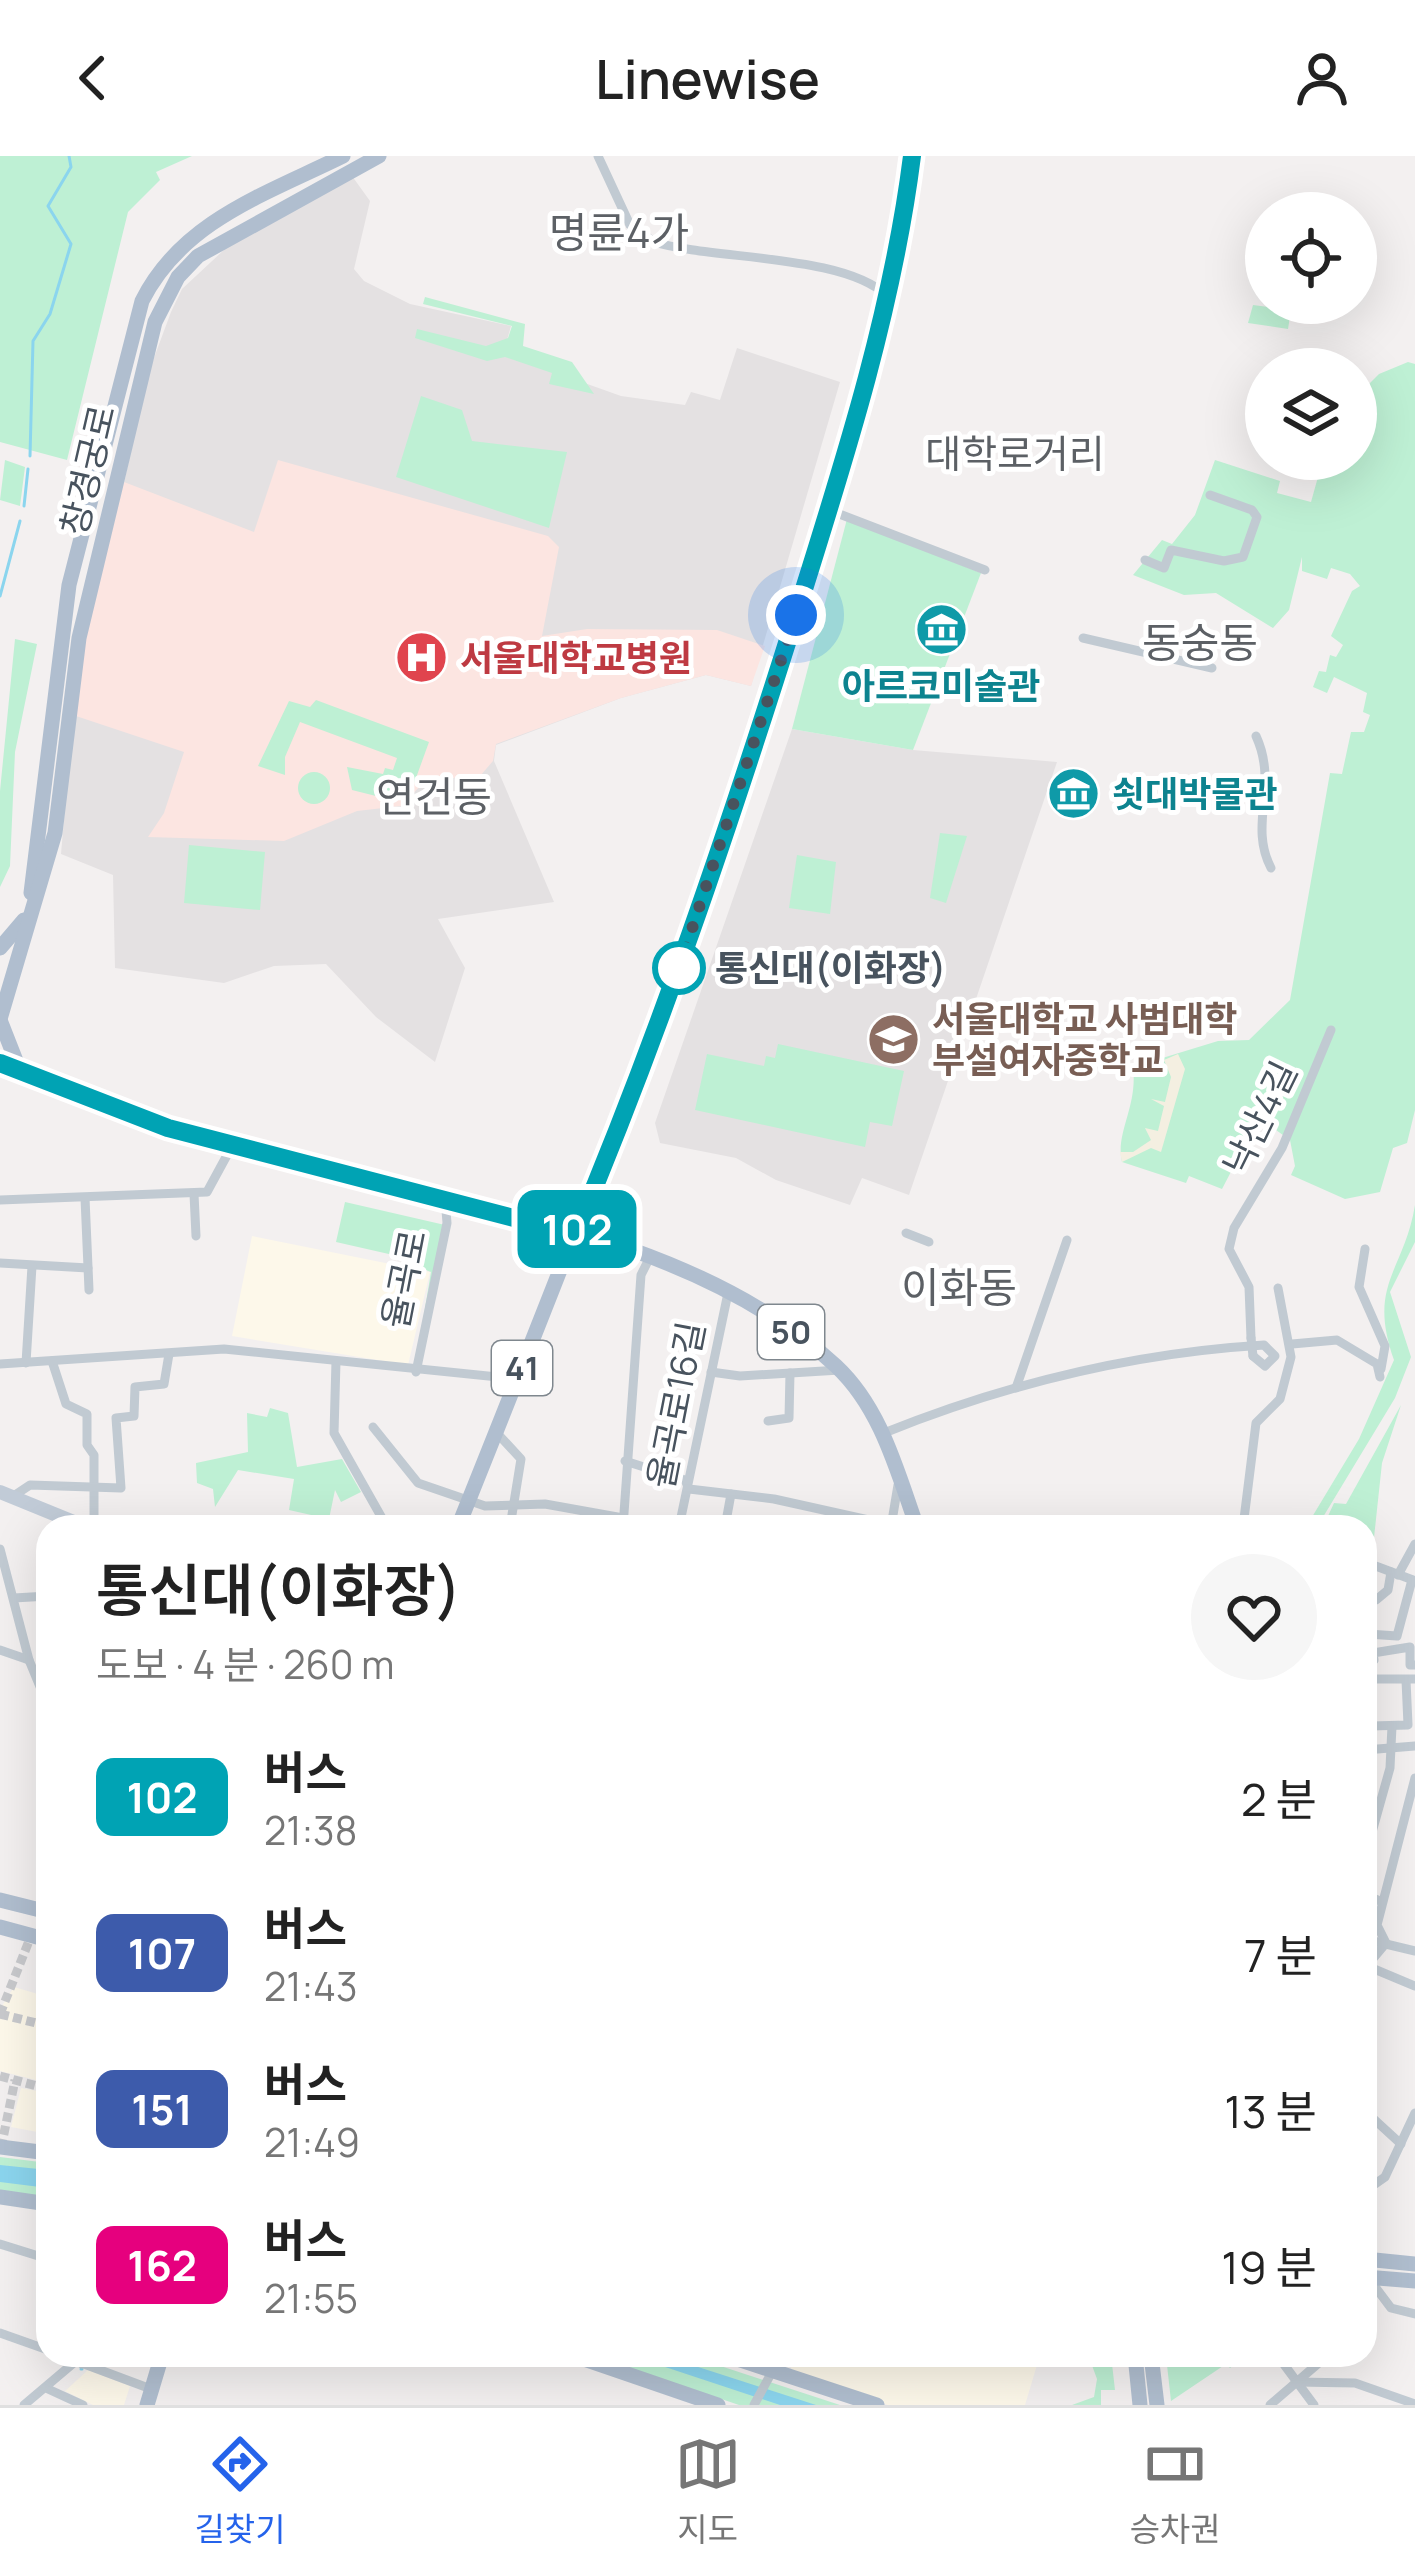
<!DOCTYPE html>
<html lang="ko">
<head>
<meta charset="utf-8">
<style>
	body { margin:0; font-family:Manrope,"Noto Sans KR",sans-serif; background:#f6f6f6; color:#222; height:100vh; display:flex; flex-direction:column; font-size:45px; white-space:nowrap }
	* { box-sizing:border-box; margin:0 }
	p { font-size:39px; color:#767676 }
	.icon { flex:none; width:66px; height:66px; fill:none; stroke:currentColor; stroke-width:2; stroke-linecap:round; stroke-linejoin:round }
	.map { position:relative; flex:1; overflow:hidden }
	.panel { position:absolute; left:36px; top:1359px; width:1341px; height:852px; display:flex; flex-direction:column; background:#fff; border-radius:36px; box-shadow:0 12px 48px #0002 }
	.panel>* { flex:none }
	.badge { padding:0 24px; border-radius:18px; font-size:42px; line-height:78px }
	.tools { position:absolute; left:1245px; top:36px; display:grid; gap:24px }
	.tools a { display:grid; place-items:center; width:132px; height:132px; border-radius:50%; background:#fff; box-shadow:0 12px 48px #0002; font-size:60px }
	.you { position:absolute; width:60px; height:60px; margin:-30px; border:9px solid #fff; border-radius:50%; background:#1a73e8; box-shadow:0 0 0 18px #1a73e833 }
	.map>.badge { position:absolute; translate:-50% -50%; box-shadow:0 0 0 6px #fff }
	.round { display:grid; place-items:center; flex:none; width:126px; height:126px; border-radius:63px; background:#f6f6f6 }
	.head { display:flex; align-items:center; justify-content:space-between; height:204px; padding:0 60px }
	h1 { font-size:57px; font-weight:600; line-height:90px }
	ul { padding:0; list-style:none }
	li { display:flex; align-items:center; gap:36px; height:156px; padding:0 60px }
	li div { flex:1 }
	li b { display:block; font-size:45px }
	li em { font-style:normal }
	li .badge { min-width:132px; font-weight:700; text-align:center }
	header { display:flex; justify-content:space-between; align-items:center; height:156px; padding:0 60px; background:#fff; font-size:54px; font-weight:600 }
	.dock { display:flex; justify-content:space-around; align-items:center; height:168px; border-top:3px solid #e0e0e0; background:#fff; font-size:33px; color:#767676 }
	.dock a { display:grid; justify-items:center; gap:6px }
	.dock .current { color:#2563eb }
	.map>svg:first-child { display:block }
</style>
</head>
<body>
<header><svg class="icon" aria-label="back" viewBox="0 0 24 24"><path d="M15 5l-7 7 7 7"/></svg>Linewise<svg class="icon" aria-label="person" viewBox="0 0 24 24"><circle cx="12" cy="8" r="4"/><path d="M4 21q1-7 8-7t8 7"/></svg></header>
<div class="map">
<svg width="1415" height="2249" viewBox="0 0 1415 2249">
	<rect width="100%" height="100%" fill="#f3f0f0"/>
	<g fill="#fdf8ea">
		<path d="M252 1080 430 1116 408 1209 232 1180Z"/>
		<path d="M14 1831 48 1841V1927L0 1915V1853Z"/>
		<path d="M21 1932 48 1937V1978L11 1971Z"/>
		<path d="M790 2199H1040L1025 2249H888L792 2220Z"/>
		<path d="M88 2214 130 2230 124 2249H93L65 2235Z"/>
	</g>
	<g fill="#e4e1e2">
		<path d="M352 20 370 45 354 113 364 125 410 148 511 170 503 198 621 240 685 249 691 236 720 244 737 192 840 226 751 530 706 519 621 542 496 589 494 605 554 746 438 763 465 812 435 906 376 861 326 808 274 810 224 827 115 812 113 719 61 698 73 559 148 218 171 156 182 133 226 92Z"/>
		<path d="M792 573 913 594 1057 606 909 1039 862 1022 850 1049 776 1024 736 1002 660 987 655 967Z"/>
	</g>
	<path fill="#fce5e1" d="M278 304 548 380 559 391 542 480 587 473 717 474 765 490 751 530 706 519 621 542 496 588 493 605 480 620 426 624 401 650 357 655 284 685 148 681 164 657 184 596 73 559 78 514 124 326 254 376Z"/>
	<g fill="#bef0d4">
		<path d="M0 0H192L156 16 160 24 128 56 67 304 0 286Z"/>
		<path d="M425 141 525 168 523 190 572 206 594 238 549 228 552 217 505 201 487 205 415 182 417 173 486 190 508 182 512 170 423 148Z"/>
		<path d="M1253 149 1291 154 1288 173 1248 167Z"/>
		<path d="M1408 206 1415 208V954L1407 987 1393 992 1380 1036 1345 1043 1291 1019 1295 1010 1290 984 1259 962 1222 1033 1189 1020 1186 1027 1122 1006C1115 977 1138 951 1133 911L1218 885 1249 884 1290 844 1330 617 1342 618 1351 576H1364L1370 559 1363 556 1367 537 1334 521 1327 537 1313 531 1319 515 1326 516 1330 499 1336 501 1343 489 1331 480 1352 435 1360 430 1350 418 1331 412 1327 423 1302 415V401L1289 454 1273 472 1216 437 1184 439 1133 419 1162 384 1172 388 1195 359 1215 304 1280 325 1277 337 1311 346 1323 303H1356V241L1379 218Z"/>
		<path d="M421 240 462 254 472 285 567 296 549 372 396 321Z"/>
		<path d="M5 304 25 311 20 350 0 344Z"/>
		<path d="M847 363 981 417 913 594 792 573Z"/>
		<path d="M15 483 37 488 15 596 10 710 0 731V635Z"/>
		<path d="M316 544 429 586 412 633 392 644 352 634 347 611 383 618 385 612 393 614 397 602 300 566 285 601V619L258 610 289 545 310 551Z"/>
		<circle cx="314" cy="632" r="16"/>
		<path d="M940 677 967 680 946 747 930 742Z"/>
		<path d="M189 689 265 696 260 754 184 747Z"/>
		<path d="M797 699 836 706 830 758 789 752Z"/>
		<path d="M778 888 904 915 892 970 870 966 865 991 695 954 707 898 764 910 766 900 775 902Z"/>
		<path d="M345 1046 445 1069 421 1176 431 1116 423 1113 424 1106 336 1086Z"/>
		<path d="M1415 1049V1086L1390 1136 1411 1201 1395 1242 1317 1371H1306L1359 1283 1394 1204C1367 1128 1404 1116 1415 1049Z"/>
		<path d="M1401 1249 1382 1307 1373 1391 1365 1414V1371H1323L1334 1347 1346 1348Z"/>
		<path d="M270 1252 288 1257 297 1311 342 1303 361 1336 341 1346 335 1334 329 1363 289 1354 294 1323 238 1314 215 1351 213 1333 197 1327 196 1307 248 1296 247 1257 267 1261Z"/>
		<path d="M0 2001 48 2007V2043L0 2037Z"/>
		<path d="M592 2199H687L840 2249H739Z"/>
		<path d="M1097 2199H1111L1115 2234H1101V2249H1072L1094 2241 1097 2223 1090 2204Z"/>
		<path d="M1206 2199H1258L1247 2207 1243 2202 1230 2212 1226 2208 1171 2245 1166 2200 1194 2205Z"/>
	</g>
	<path fill="#f4efe1" d="M1178 898 1185 913 1161 996 1151 992 1122 1006 1120 996H1133L1151 984 1145 972 1158 975 1164 950 1151 943 1165 946 1171 921 1164 904Z"/>
	<g fill="#8bd5ee">
		<path d="M0 2009 48 2014V2032L0 2026Z"/>
		<path d="M629 2199H661L816 2249H780Z"/>
	</g>
	<g fill="none" stroke-linecap="round" stroke-linejoin="round">
		<g stroke="#8bd5ee" stroke-width="3">
			<path d="M30 300 33 185 50 158 71 88 48 50 71 11 69 0"/>
			<path d="M24 350 28 313"/>
			<path d="M0 440 20 365"/>
			<path d="M81 2213H82"/>
		</g>
		<g stroke="#c8c9cc" stroke-width="9" stroke-dasharray="9 4.5" stroke-linecap="butt">
			<path d="M0 1858 31 1780"/>
			<path d="M0 1858 48 1870"/>
			<path d="M0 1920 48 1933"/>
			<path d="M1 1992 15 1924"/>
		</g>
		<g stroke="#c1cad2" stroke-width="9">
			<path d="M598 0 630 69 654 86C713 104 844 98 887 140"/>
			<path d="M829 354 985 414"/>
			<path d="M1145 404 1164 412 1171 394 1224 405 1243 401 1257 361 1252 354 1210 339"/>
			<path d="M1083 482 1212 512"/>
			<path d="M1256 580C1279 630 1248 668 1271 712"/>
			<path d="M194 1038 196 1080"/>
			<path d="M85 1042 89 1134"/>
			<path d="M0 1044 207 1036 232 990"/>
			<path d="M906 1077 929 1086"/>
			<path d="M1365 1093 1359 1131 1385 1190 1381 1213"/>
			<path d="M0 1107 88 1112"/>
			<path d="M1251 1182 1249 1131 1229 1093 1234 1072 1282 992 1331 874"/>
			<path d="M1292 1188 1337 1184 1377 1208 1380 1221"/>
			<path d="M52 1205 66 1248 87 1258V1289L94 1299V1371"/>
			<path d="M336 1205 334 1277 387 1371"/>
			<path d="M26 1207 32 1110"/>
			<path d="M0 1208 224 1193 518 1223"/>
			<path d="M416 1216 447 1067 445 1042"/>
			<path d="M711 1216 740 1220 840 1214"/>
			<path d="M1016 1232 1067 1084"/>
			<path d="M768 1265 789 1262 790 1217"/>
			<path d="M373 1271 418 1327 485 1350 545 1348 623 1362"/>
			<path d="M496 1276 521 1303 510 1371"/>
			<path d="M884 1277C1006 1228 1132 1197 1264 1189L1275 1200 1265 1210 1253 1200"/>
			<path d="M625 1305 685 1324 689 1333 774 1343 891 1369"/>
			<path d="M12 1341 30 1329 121 1332 116 1262 134 1260 135 1231 164 1228 169 1198"/>
			<path d="M623 1371 641 1119 649 1103"/>
			<path d="M679 1371 728 1137"/>
			<path d="M725 1371 731 1338"/>
			<path d="M891 1371 898 1329"/>
			<path d="M1243 1371 1256 1267 1280 1243 1291 1201 1278 1132"/>
			<path d="M0 1393 29 1504 48 1550"/>
			<path d="M1373 1409 1413 1424"/>
			<path d="M1398 1419 1415 1388"/>
			<path d="M14 1442 48 1440"/>
			<path d="M1376 1444 1388 1434 1391 1416"/>
			<path d="M1368 1478 1397 1480 1412 1424"/>
			<path d="M0 1494 29 1504"/>
			<path d="M1365 1506 1374 1504 1373 1497 1410 1491V1509H1415"/>
			<path d="M1365 1523H1415"/>
			<path d="M1372 1524 1371 1570 1408 1569 1406 1524"/>
			<path d="M1365 1594 1415 1590"/>
			<path d="M1365 1701 1390 1612 1392 1570"/>
			<path d="M1365 1738 1382 1746"/>
			<path d="M1365 1783 1415 1795"/>
			<path d="M1367 1810 1415 1830"/>
			<path d="M1365 1812 1386 1787 1377 1769 1415 1622"/>
			<path d="M1365 1955 1401 1988"/>
			<path d="M1365 2035 1385 2021 1415 1957"/>
			<path d="M0 2088 48 2103"/>
			<path d="M1370 2124 1391 2152 1415 2158"/>
			<path d="M0 2177 48 2194"/>
			<path d="M60 2199 151 2233"/>
			<path d="M1277 2199 1314 2249"/>
			<path d="M82 2208 104 2199"/>
			<path d="M1296 2226 1355 2227 1415 2248"/>
			<path d="M48 2233 83 2249"/>
			<path d="M24 2249 83 2199"/>
			<path d="M754 2249 781 2199"/>
			<path d="M1270 2249 1328 2199"/>
		</g>
		<path stroke="#c1cbd7" stroke-width="14" d="M0 1336 86 1371"/>
		<g stroke="#b0becf" stroke-width="15">
			<path d="M31 737 69 429 142 145C182 65 266 38 343 0"/>
			<path d="M0 792 24 764"/>
			<path d="M0 863 55 677 79 482 155 166 178 121 198 100 379 0"/>
			<path d="M0 864 20 915"/>
			<path d="M0 907C94 944 187 978 285 1004 464 1050 696 1079 836 1210 881 1252 897 1315 917 1371"/>
			<path d="M458 1371C577 1074 694 780 791 475 840 320 892 162 912 0"/>
			<path d="M0 1744 48 1756"/>
			<path d="M0 1771 48 1784"/>
			<path d="M0 1991 48 1997"/>
			<path d="M0 2041 48 2048"/>
			<path d="M1365 2103 1415 2108"/>
			<path d="M1365 2121 1415 2125"/>
			<path d="M572 2199 718 2249"/>
			<path d="M725 2199 877 2249"/>
			<path d="M1135 2199 1140 2249"/>
			<path d="M1151 2199 1157 2249"/>
			<path d="M147 2249 162 2199"/>
		</g>
		<path stroke="#c1cad2" stroke-width="9" d="M1251 1182 1253 1200"/>
	</g>
	<g fill="none" stroke-linecap="round" stroke-linejoin="round">
		<defs>
			<path id="line" d="M0 907 168 972 575 1078C659 879 728 674 793 468 841 315 892 159 912 0"/>
		</defs>
		<use href="#line" stroke="#fff" stroke-width="27"/>
		<use href="#line" stroke="#00a3b4" stroke-width="18"/>
		<path stroke="#48535e" stroke-width="12" stroke-dasharray="0 21.6" d="M679 812 796 459"/>
	</g>
	<defs>
		<symbol id="museum-disc" viewBox="-11 -11 22 22"><circle r="9.5" fill="#0f9aa8" stroke="#fff"/><path d="M0-6L6-3V-2H-6V-3ZM-5-1h2V3h-2ZM-1-1h2V3h-2ZM3-1h2V3H3ZM-6 4H6V6H-6Z" fill="#fff"/></symbol>
		<symbol id="hospital-disc" viewBox="-11 -11 22 22"><circle r="9.5" fill="#e0444e" stroke="#fff"/><path d="M-5-5h3v3.5h4V-5h3V5h-3V1.5h-4V5h-3Z" fill="#fff"/></symbol>
		<symbol id="school-disc" viewBox="-11 -11 22 22"><circle r="9.5" fill="#8d6e63" stroke="#fff"/><path d="M0-5L7-2L0 1L-7-2ZM-4 1L0 2.5L4 1V4Q0 6-4 4Z" fill="#fff"/></symbol>
	</defs>
	<g fill-rule="evenodd">
		<use href="#museum-disc" x="912" y="444" width="59" height="59"/>
		<use href="#hospital-disc" x="392" y="472" width="59" height="59"/>
		<use href="#museum-disc" x="1044" y="608" width="59" height="59"/>
		<use href="#school-disc" x="864" y="854" width="59" height="59"/>
	</g>
	<circle fill="#fff" stroke="#00a3b4" stroke-width="6" cx="679" cy="812" r="24"/>
	<g text-anchor="middle" stroke-width="10" stroke-linejoin="round" paint-order="stroke">
		<g fill="#fff" stroke="#7f878e" stroke-width="3">
			<rect x="758" y="1149" width="66" height="54" rx="9"/>
			<rect x="492" y="1185" width="60" height="54" rx="9"/>
		</g>
		<g font-size="33" font-weight="bold" fill="#48535e">
			<text x="791" y="1188">50</text>
			<text x="522" y="1224">41</text>
		</g>
		<g font-size="36" fill="#48535e" stroke="#fff">
			<text transform="translate(88 314) rotate(-77)" y="13">창경궁로</text>
			<text transform="translate(1260 962) rotate(-64)" y="13">낙산4길</text>
			<text transform="translate(404 1123) rotate(-79)" y="13">율곡로</text>
			<text transform="translate(676 1249) rotate(-79)" y="13">율곡로16길</text>
		</g>
		<g font-size="36" font-weight="bold" fill="#be3a42" stroke="#fff" text-anchor="start">
			<text x="460" y="515">서울대학교병원</text>
		</g>
		<g font-size="36" font-weight="bold" fill="#0d838f" stroke="#fff">
			<text x="941" y="543">아르코미술관</text>
			<text x="1112" y="651" text-anchor="start">쇳대박물관</text>
		</g>
		<g font-size="36" font-weight="bold" fill="#48535e" stroke="#fff" text-anchor="start">
			<text x="715" y="825">통신대(이화장)</text>
		</g>
		<g font-size="36" font-weight="bold" fill="#785e54" stroke="#fff" text-anchor="start">
			<text x="932" y="876">서울대학교 사범대학<tspan x="932" dy="41">부설여자중학교</tspan></text>
		</g>
		<g font-size="39" fill="#5c6065" stroke="#fff">
			<text x="1015" y="312">대학로거리</text>
		</g>
		<g font-size="42" fill="#5c6065" stroke="#fff">
			<text x="619" y="92">명륜4가</text>
			<text x="1200" y="502">동숭동</text>
			<text x="434" y="656">연건동</text>
			<text x="959" y="1147">이화동</text>
		</g>
	</g>
</svg>
<div class="tools">
<a><svg class="icon" aria-label="locate" viewBox="0 0 24 24"><circle cx="12" cy="12" r="6"/><path d="M12 2v4M12 18v4M2 12h4M18 12h4"/></svg></a>
<a><svg class="icon" aria-label="layers" viewBox="0 0 24 24"><path d="M12 4l9 5-9 5-9-5zM3 14l9 5 9-5"/></svg></a>
</div>
<div class="you" style="left:796px;top:459px"></div>
<b class="badge" style="left:577px;top:1073px;background:#00a3b4;color:#fff">102</b>
<section class="panel">
<div class="head"><div><h1>통신대(이화장)</h1><p>도보 · 4 분 · 260 m</p></div><a class="round"><svg class="icon" aria-label="heart" viewBox="0 0 24 24"><path d="M12 20l-8-8c-3-5 5-10 8-4 3-6 11-1 8 4z"/></svg></a></div>
<ul>
<li><span class="badge" style="background:#00a3b4;color:#fff">102</span><div><b>버스</b><p>21:38</p></div><em>2 분</em></li>
<li><span class="badge" style="background:#3d5bab;color:#fff">107</span><div><b>버스</b><p>21:43</p></div><em>7 분</em></li>
<li><span class="badge" style="background:#3d5bab;color:#fff">151</span><div><b>버스</b><p>21:49</p></div><em>13 분</em></li>
<li><span class="badge" style="background:#e6007e;color:#fff">162</span><div><b>버스</b><p>21:55</p></div><em>19 분</em></li>
</ul>
</section>
</div>
<nav class="dock">
<a class="current"><svg class="icon" aria-label="directions" viewBox="0 0 24 24"><path d="M12 3l9 9-9 9-9-9zM9 14v-3h6M13 9l2 2-2 2"/></svg>길찾기</a>
<a><svg class="icon" aria-label="map" viewBox="0 0 24 24"><path d="M3 6l6-2 6 2 6-2v14l-6 2-6-2-6 2zM9 4v14M15 6v14"/></svg>지도</a>
<a><svg class="icon" aria-label="tickets" viewBox="0 0 24 24"><path d="M3 7h18v10H3zM15 7v10"/></svg>승차권</a>
</nav>
</body>
</html>
